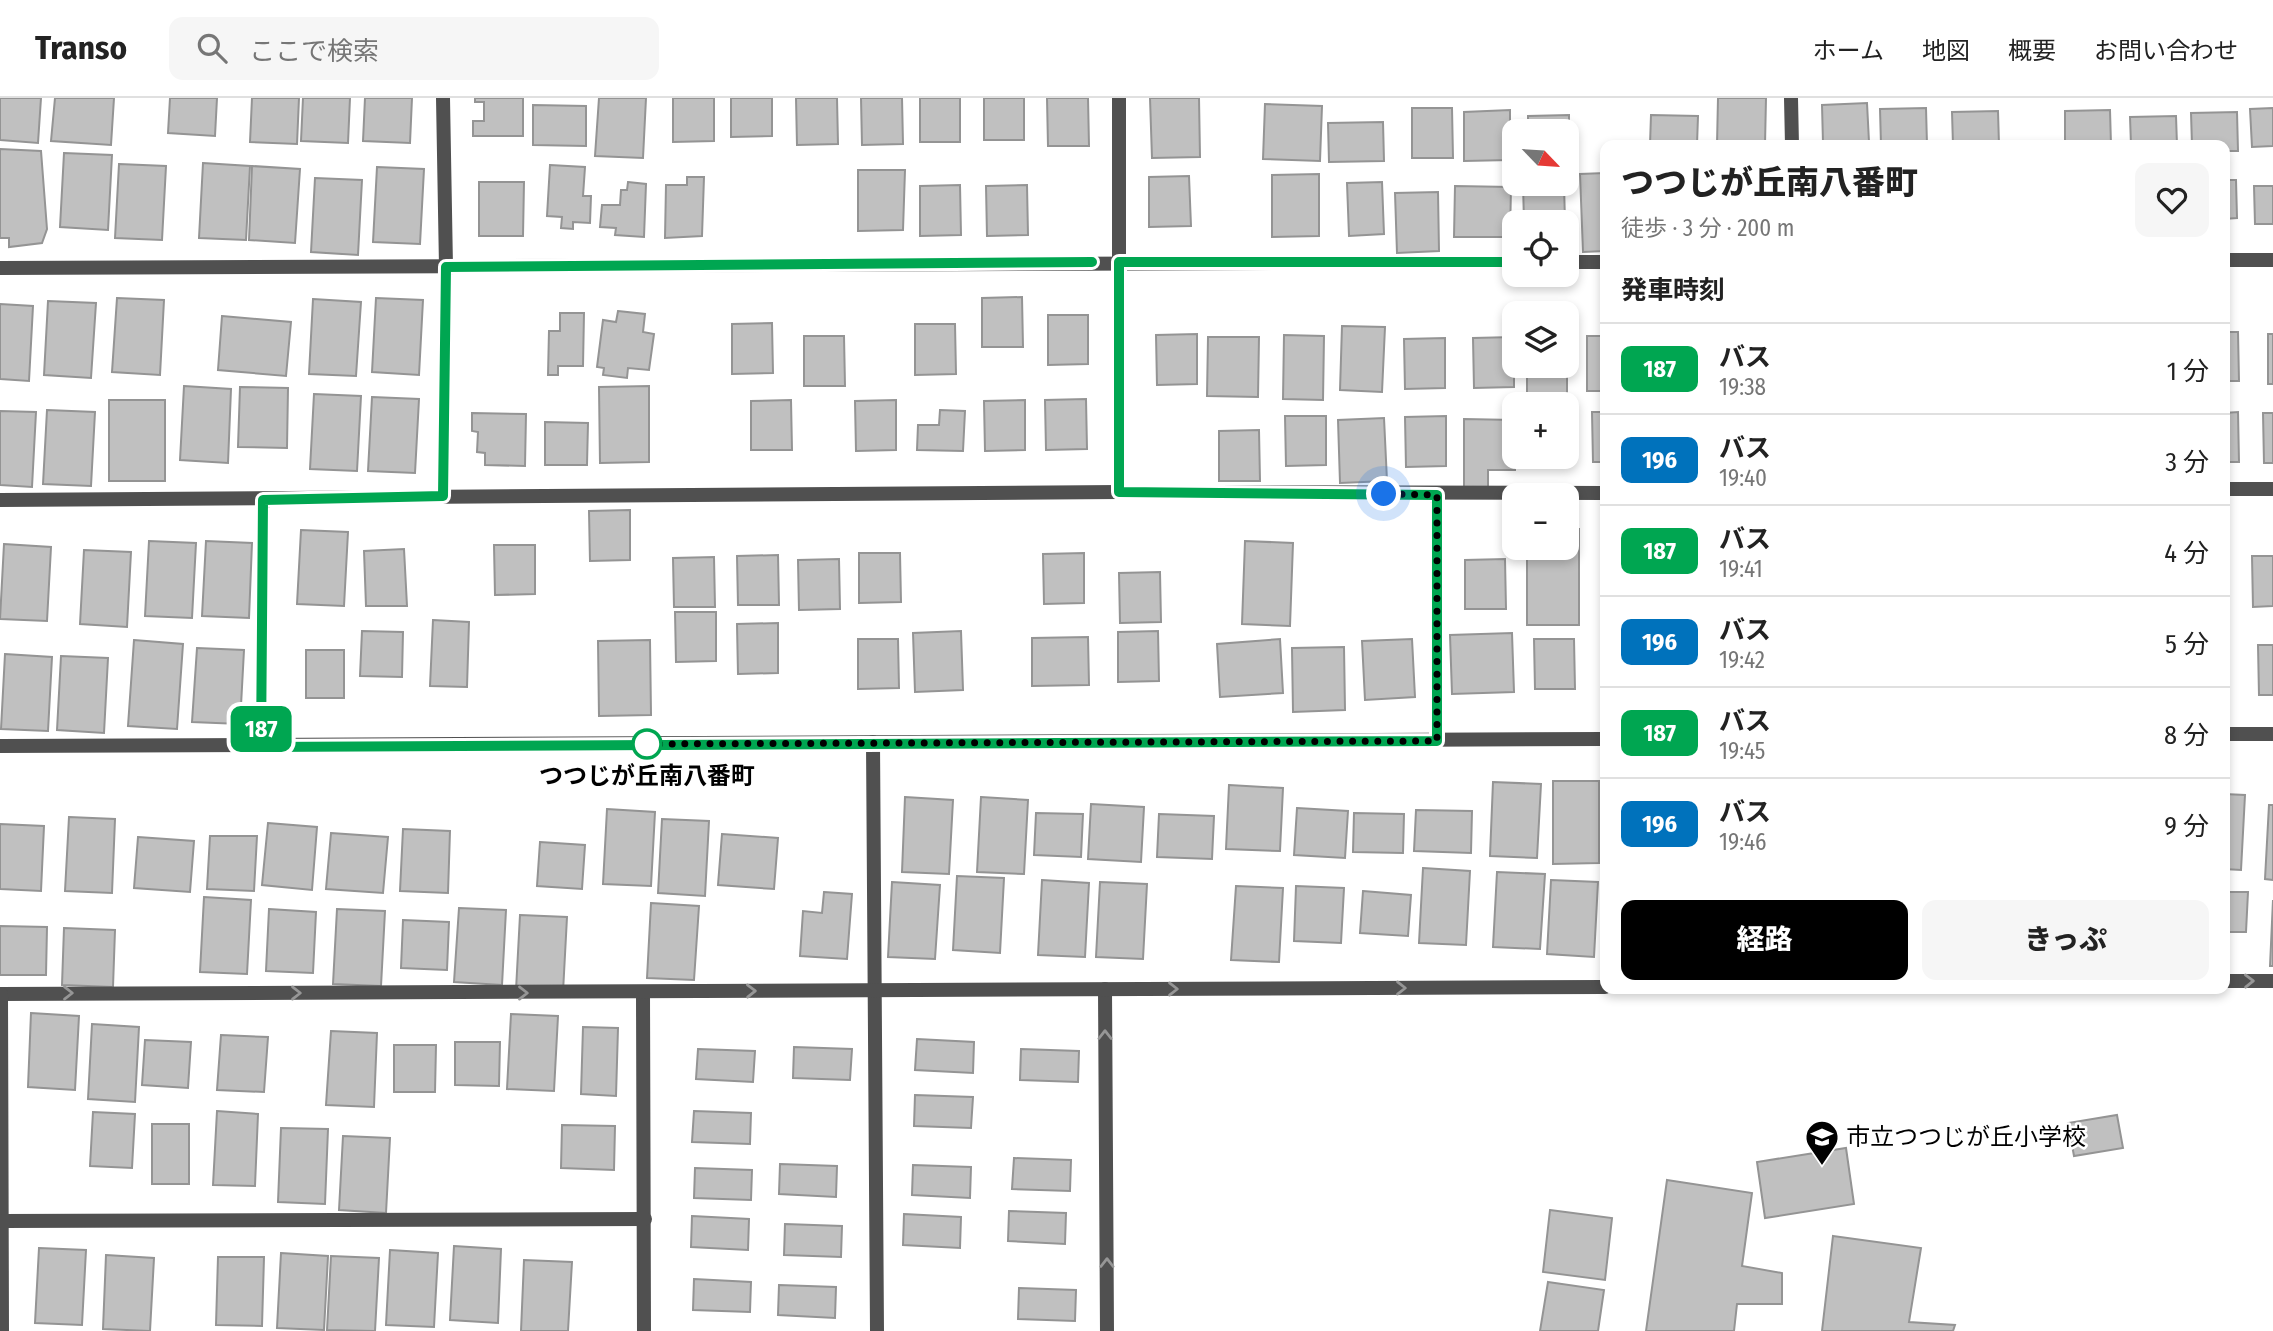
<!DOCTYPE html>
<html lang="ja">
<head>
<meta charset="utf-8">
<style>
	body { margin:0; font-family:"Fira Sans Condensed","Noto Sans JP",sans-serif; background:#f6f6f6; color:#222; height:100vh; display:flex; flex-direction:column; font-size:26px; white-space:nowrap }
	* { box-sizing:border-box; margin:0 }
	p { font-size:23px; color:#767676 }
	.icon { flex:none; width:38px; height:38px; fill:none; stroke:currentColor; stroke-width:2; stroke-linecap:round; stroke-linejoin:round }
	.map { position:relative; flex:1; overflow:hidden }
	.details { position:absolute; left:1600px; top:42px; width:630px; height:854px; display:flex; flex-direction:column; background:#fff; border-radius:14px; box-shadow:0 4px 10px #0003 }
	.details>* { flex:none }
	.badge { padding:0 14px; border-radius:10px; font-size:24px; line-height:46px }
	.needle { width:46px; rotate:115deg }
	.tools { position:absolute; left:1502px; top:21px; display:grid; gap:14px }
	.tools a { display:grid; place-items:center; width:77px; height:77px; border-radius:14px; background:#fff; box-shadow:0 4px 10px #0003; font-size:35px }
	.you { position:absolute; width:35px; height:35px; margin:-18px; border:5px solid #fff; border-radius:50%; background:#1a73e8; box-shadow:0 0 0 10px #1a73e833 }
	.map>.badge { position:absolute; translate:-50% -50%; box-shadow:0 0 0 4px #fff }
	h2 { padding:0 21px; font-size:26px; line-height:63px }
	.round { display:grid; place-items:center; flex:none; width:74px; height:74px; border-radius:14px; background:#f6f6f6 }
	.summary { display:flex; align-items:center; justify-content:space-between; height:119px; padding:0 21px }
	h1 { font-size:33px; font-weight:800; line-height:52px }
	.primary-button { display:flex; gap:14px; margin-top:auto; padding:14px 21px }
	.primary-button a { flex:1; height:80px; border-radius:14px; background:#000; color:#fff; font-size:28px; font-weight:800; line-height:80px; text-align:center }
	.primary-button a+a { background:#f6f6f6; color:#222 }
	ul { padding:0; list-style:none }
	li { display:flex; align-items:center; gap:21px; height:91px; padding:0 21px; border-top:2px solid #e0e0e0 }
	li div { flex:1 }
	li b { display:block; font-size:26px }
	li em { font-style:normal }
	li .badge { min-width:77px; font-weight:700; text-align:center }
	header { display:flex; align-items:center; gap:42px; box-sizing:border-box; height:98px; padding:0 35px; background:#fff; border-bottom:2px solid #e0e0e0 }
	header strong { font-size:33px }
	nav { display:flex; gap:38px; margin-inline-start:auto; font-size:24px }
	.search { width:490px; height:63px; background:#f6f6f6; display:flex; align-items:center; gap:18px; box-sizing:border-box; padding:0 24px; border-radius:14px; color:#767676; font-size:26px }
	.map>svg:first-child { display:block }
</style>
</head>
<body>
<header>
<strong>Transo</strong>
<div class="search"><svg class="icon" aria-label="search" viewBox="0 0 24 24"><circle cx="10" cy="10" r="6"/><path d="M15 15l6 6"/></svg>ここで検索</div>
<nav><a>ホーム</a><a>地図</a><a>概要</a><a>お問い合わせ</a></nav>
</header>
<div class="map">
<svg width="2273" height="1233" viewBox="0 0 2273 1233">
	<rect width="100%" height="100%" fill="#fff"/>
	<g fill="#c0c0c0" stroke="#949494" stroke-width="2">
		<path d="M0 0H41L38 45 0 42Z"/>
		<path d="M55 0H114L111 47 51 43Z"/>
		<path d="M170 0H217L215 38 168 35Z"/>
		<path d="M252 0H299L297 46 250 44Z"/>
		<path d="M303 0H350L348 45 301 43Z"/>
		<path d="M365 0H412L410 45 363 43Z"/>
		<path d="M475 0H523V38H473V23H484V4H475Z"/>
		<path d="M599 0H646L643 60 595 58Z"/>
		<path d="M673 0H714V43L673 44Z"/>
		<path d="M731 0H772V38L731 39Z"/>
		<path d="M796 0H837L838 46 797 47Z"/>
		<path d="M861 0H902L903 46 862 47Z"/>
		<rect x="920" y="0" width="40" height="44"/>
		<rect x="984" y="0" width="40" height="42"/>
		<path d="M1047 0H1088L1089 48H1048Z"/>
		<path d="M1150 0H1199L1200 59 1152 60Z"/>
		<path d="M1718 0H1766L1765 47H1717Z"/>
		<path d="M1867 5 1869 44 1823 45 1822 7Z"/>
		<path d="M1265 6 1322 8 1320 63 1263 61Z"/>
		<path d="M533 7 586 8V48L533 47Z"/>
		<path d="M1412 10H1452L1453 60H1412Z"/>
		<path d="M1926 10 1927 47H1881L1880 11Z"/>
		<path d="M2273 10V48L2252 49 2250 11Z"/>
		<path d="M1510 12V62L1464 63V14Z"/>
		<path d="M2110 12 2111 47H2065V13Z"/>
		<path d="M1998 13 1999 47H1953L1952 14Z"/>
		<path d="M2237 14 2238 53H2224V47H2192L2191 15Z"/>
		<path d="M1569 17V67H1566V33H1528V18Z"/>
		<path d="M1651 17 1698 18 1697 47H1650Z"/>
		<path d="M2176 18 2177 47H2131L2130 19Z"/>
		<path d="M1383 24 1384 63 1329 64 1328 25Z"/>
		<path d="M0 51 41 53 47 131 42 145 9 149V140H0Z"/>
		<path d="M64 55 112 57 108 132 60 129Z"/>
		<path d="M203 65 250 68 246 142 199 140Z"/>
		<path d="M119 66 166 68 162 142 115 140Z"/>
		<path d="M550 67 585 69 583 98H591L590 125 573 124V131L561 130 562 119 547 118Z"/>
		<path d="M252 68 300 71 295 145 249 142Z"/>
		<path d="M377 69 424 71 420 146 373 144Z"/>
		<path d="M858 72H905L903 132 858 133Z"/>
		<path d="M1605 75V153L1583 154 1580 76Z"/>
		<path d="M1319 76V138L1272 139V77Z"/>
		<path d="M1189 78 1191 128 1149 129V79Z"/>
		<path d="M687 79H704L702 138 665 140 666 87H687Z"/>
		<path d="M315 80 362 82 358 157 311 154Z"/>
		<path d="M2224 82H2236L2237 120 2224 121Z"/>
		<path d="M479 84H524L523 138H479Z"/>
		<path d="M628 84 646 86 644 139 615 137 616 130 600 129 602 107H620L621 92H627Z"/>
		<path d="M1382 84 1384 136 1349 138 1347 85Z"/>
		<path d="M1523 86H1564L1565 124H1524Z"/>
		<path d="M960 87 961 137 920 138V88Z"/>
		<path d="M1027 87 1028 137 987 138 986 88Z"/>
		<path d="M1455 88 1511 89 1510 139H1454Z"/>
		<path d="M2254 88H2273V126H2255Z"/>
		<path d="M1438 94 1439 153 1397 155 1395 95Z"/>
		<path d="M1022 199 1023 249H982V200Z"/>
		<path d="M117 200 164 202 160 277 112 274Z"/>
		<path d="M376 200 423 202 419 277 372 274Z"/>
		<path d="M313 201 361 204 356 278 309 276Z"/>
		<path d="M48 203 96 205 91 280 44 277Z"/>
		<path d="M0 206 33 208 29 283 0 281Z"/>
		<path d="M618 213 645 216 643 234 654 236 649 272 628 270 627 280 603 277 604 270 597 269 603 222 616 224Z"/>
		<path d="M560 215H584L583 268H558V277H548L549 233H560Z"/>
		<path d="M1048 217H1088V266L1048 267Z"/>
		<path d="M222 218 291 224 286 278 218 272Z"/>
		<path d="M772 225 773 275 732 276V226Z"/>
		<path d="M915 226H955L956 276 915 277Z"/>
		<path d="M1342 228 1385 229 1382 294 1340 292Z"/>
		<path d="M2224 234H2238L2239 283H2224Z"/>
		<path d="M1197 236V286L1157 287 1156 237Z"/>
		<rect x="2268" y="236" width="5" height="50"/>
		<path d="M1284 237 1324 238 1323 302 1283 301Z"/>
		<path d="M804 238H844L845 288H804Z"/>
		<rect x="1587" y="238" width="18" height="55"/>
		<path d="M1208 239H1259L1258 299 1207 298Z"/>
		<path d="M1514 239V289L1474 290 1473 240Z"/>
		<path d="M1445 240V290L1405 291 1404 241Z"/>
		<path d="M1567 251V301H1527V268H1566Z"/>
		<path d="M184 288 231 291 228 365 180 362Z"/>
		<path d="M649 288V364L600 365 599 289Z"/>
		<path d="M240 289 288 290 287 350 238 349Z"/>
		<path d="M314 296 361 298 357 373 310 371Z"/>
		<path d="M372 299 419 301 415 375 368 373Z"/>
		<path d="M1086 301 1087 351 1046 352 1045 302Z"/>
		<rect x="109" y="302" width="56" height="81"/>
		<path d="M791 302 792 352H751V303Z"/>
		<path d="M896 302V352L856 353 855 303Z"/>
		<path d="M1025 302V352L985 353 984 303Z"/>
		<path d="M47 312 95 314 91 388 43 386Z"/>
		<path d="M940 312 965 313 963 353 917 352 918 327H939Z"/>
		<path d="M0 313 36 314 32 389 0 387Z"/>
		<path d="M1592 314H1605V364H1593Z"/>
		<path d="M2238 314 2239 364H2224V315Z"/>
		<path d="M472 315 526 316 525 368 485 367V355L477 354 478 334 472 333Z"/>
		<path d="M1567 315 1568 365H1528V359H1566Z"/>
		<path d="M2263 315H2273V365H2264Z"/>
		<path d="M1285 318H1326V367L1286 368Z"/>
		<path d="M1446 318V368L1406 369 1405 319Z"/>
		<path d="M1384 320 1387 383 1340 385 1338 322Z"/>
		<path d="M1464 321 1514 322 1515 372H1488V390H1464Z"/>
		<path d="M545 324 588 325 587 367H545Z"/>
		<path d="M1259 332 1260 383H1219V333Z"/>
		<path d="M630 412V462L590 463 589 413Z"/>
		<path d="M1566 431H1579V527H1527V450H1566Z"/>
		<path d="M301 432 348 434 344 508 297 506Z"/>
		<path d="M149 443 196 445 192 520 145 518Z"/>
		<path d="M206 443 252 445 249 520 202 518Z"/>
		<path d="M1245 443 1293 445 1290 528 1242 526Z"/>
		<path d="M4 446 51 449 47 523 0 521Z"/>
		<path d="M494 447H535V496L495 497Z"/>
		<path d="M404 451 407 508H366L364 453Z"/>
		<path d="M84 452 131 454 127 529 80 526Z"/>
		<path d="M859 455H900L901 504 859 505Z"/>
		<path d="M1084 455V505L1044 506 1043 456Z"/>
		<path d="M778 457 779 507H738L737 458Z"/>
		<path d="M2252 458H2273V508L2253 509Z"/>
		<path d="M714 459 715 509H674L673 460Z"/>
		<path d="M839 461 840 511 799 512 798 462Z"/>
		<path d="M1505 461 1506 511H1465V462Z"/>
		<path d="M1160 474 1161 524 1120 525 1119 475Z"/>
		<path d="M675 514H716V563L676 564Z"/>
		<path d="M433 522 469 524 467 589 430 588Z"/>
		<path d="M778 525V575L738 576 737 526Z"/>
		<path d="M362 533 403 534 402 579 360 578Z"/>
		<path d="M961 533 963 592 915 594 913 535Z"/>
		<path d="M1158 533 1159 583 1118 584V534Z"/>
		<path d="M1512 535 1514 594 1452 596 1450 537Z"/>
		<path d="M1602 536H1605V586H1603Z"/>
		<path d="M1088 539 1089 587 1032 588V540Z"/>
		<path d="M858 541H898L899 590 858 591Z"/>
		<path d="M1280 541 1283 595 1220 599 1217 546Z"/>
		<path d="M1412 541 1415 599 1365 602 1362 543Z"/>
		<path d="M1534 541H1574L1575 591H1535Z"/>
		<path d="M134 542 183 546 177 631 128 628Z"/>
		<path d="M650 542 651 617 599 618 598 543Z"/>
		<path d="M2258 547H2273V597H2259Z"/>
		<path d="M1344 549 1345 612 1293 614 1292 550Z"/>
		<path d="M197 550 244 552 240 626 192 624Z"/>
		<rect x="306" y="552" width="38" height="48"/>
		<path d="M5 556 52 559 48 633 1 631Z"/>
		<path d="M61 558 108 560 104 635 57 632Z"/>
		<path d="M1553 683H1599V765L1553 766Z"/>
		<path d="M1493 684 1541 686 1537 760 1490 758Z"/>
		<path d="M1229 687 1283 690 1280 753 1226 751Z"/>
		<path d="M2224 696 2245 697 2241 772 2224 771Z"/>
		<path d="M905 699 953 702 949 776 902 774Z"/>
		<path d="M981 699 1028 702 1024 776 977 774Z"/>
		<path d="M1091 706 1144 709 1141 764 1088 761Z"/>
		<path d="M2269 707H2273V782L2265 781Z"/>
		<path d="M1297 710 1348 713 1345 760 1294 757Z"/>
		<path d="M607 711 655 714 651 788 603 786Z"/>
		<path d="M1416 712 1472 713 1471 755 1414 753Z"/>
		<path d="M1036 715 1083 716 1081 759 1034 757Z"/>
		<path d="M1354 715 1404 716 1403 755 1353 754Z"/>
		<path d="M1159 716 1214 718 1212 761 1157 759Z"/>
		<path d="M69 719 115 721 112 795 65 793Z"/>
		<path d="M662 721 709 723 705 798 658 795Z"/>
		<path d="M268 725 317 729 312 792 262 787Z"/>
		<path d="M0 726 44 728 41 793 0 791Z"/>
		<path d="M403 731 450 733 448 795 400 793Z"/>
		<path d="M331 735 388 739 383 795 326 791Z"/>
		<path d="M722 736 778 740 774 791 718 787Z"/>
		<path d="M210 738H257L254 793 207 791Z"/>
		<path d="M138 739 194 743 190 794 134 790Z"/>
		<path d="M540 744 585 747 582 791 537 788Z"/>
		<path d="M1423 770 1470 773 1466 847 1419 845Z"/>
		<path d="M1497 774 1545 776 1540 851 1493 849Z"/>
		<path d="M957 778 1004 780 1000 855 953 852Z"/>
		<path d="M1042 782 1089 785 1085 859 1038 857Z"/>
		<path d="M1551 782 1598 784 1594 859 1547 856Z"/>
		<path d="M892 784 940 787 935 861 888 859Z"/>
		<path d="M1100 784 1147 786 1143 861 1096 859Z"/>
		<path d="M1236 788 1283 790 1279 864 1231 862Z"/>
		<path d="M1296 788 1344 790 1341 845 1294 843Z"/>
		<path d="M1363 793 1411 797 1408 838 1360 835Z"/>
		<path d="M824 794 852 796 847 861 800 858 803 813 822 815Z"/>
		<path d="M2224 794H2248L2246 834H2224Z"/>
		<path d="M204 799 251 802 247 876 200 874Z"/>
		<path d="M2273 802V868H2270Z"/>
		<path d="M651 805 699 808 694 882 647 880Z"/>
		<path d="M459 810 506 812 502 887 454 884Z"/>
		<path d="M269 811 316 814 313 875 266 873Z"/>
		<path d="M337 811 385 813 381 888 333 886Z"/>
		<path d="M520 817 567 819 563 894 516 892Z"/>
		<path d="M403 822 449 824 447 872 401 870Z"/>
		<path d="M0 828 47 829 46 877H0Z"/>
		<path d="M64 830 115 832 113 889 62 887Z"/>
		<path d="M31 915 79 918 75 992 28 989Z"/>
		<path d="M511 916 558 918 554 993 507 991Z"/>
		<path d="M92 926 139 929 135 1004 88 1001Z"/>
		<path d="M583 929 618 930 616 998 581 996Z"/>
		<path d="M331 933 377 935 374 1009 326 1007Z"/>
		<path d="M221 937 268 939 264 994 217 992Z"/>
		<path d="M917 941 974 944 973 975 915 972Z"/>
		<path d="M145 942 191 944 188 990 142 987Z"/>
		<path d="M455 944H500L499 988 455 987Z"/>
		<path d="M394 947H436L435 994H394Z"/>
		<path d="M794 949 852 951 850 982 793 980Z"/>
		<path d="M698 951 755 953 753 984 696 981Z"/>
		<path d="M1021 951 1079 953 1078 984 1020 982Z"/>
		<path d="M915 997 973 999 971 1030 914 1028Z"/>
		<path d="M217 1013 258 1016 255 1088 213 1087Z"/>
		<path d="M694 1013 751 1015 750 1046 692 1044Z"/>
		<path d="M93 1014 135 1016 132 1070 90 1068Z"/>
		<path d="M2117 1017 2123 1050 2074 1058 2068 1025Z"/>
		<rect x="152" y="1026" width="37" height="60"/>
		<path d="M562 1027 615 1028 614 1072 561 1070Z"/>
		<path d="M281 1030 328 1031 325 1106 278 1104Z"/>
		<path d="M343 1038 390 1040 386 1115 339 1112Z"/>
		<path d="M1846 1050 1854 1106 1765 1120 1757 1064Z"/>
		<path d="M1014 1060 1071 1062 1070 1093 1012 1091Z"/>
		<path d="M780 1066 837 1068 836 1099 779 1096Z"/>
		<path d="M913 1067 971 1069 970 1100 912 1097Z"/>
		<path d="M695 1070 752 1072 751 1102 694 1100Z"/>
		<path d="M1667 1082 1752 1095 1742 1168 1782 1175V1206H1737L1734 1233H1646Z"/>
		<path d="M1550 1112 1612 1120 1605 1182 1543 1174Z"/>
		<path d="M1009 1113 1066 1115 1065 1146 1008 1143Z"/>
		<path d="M904 1116 961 1119 960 1150 903 1147Z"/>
		<path d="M692 1118 749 1121 748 1152 691 1149Z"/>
		<path d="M785 1126 842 1128 841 1159 784 1157Z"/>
		<path d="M1833 1138 1921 1150 1909 1224 1955 1227 1953 1233H1822Z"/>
		<path d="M454 1148 501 1151 498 1225 450 1222Z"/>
		<path d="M39 1150 86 1152 82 1227 35 1225Z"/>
		<path d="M390 1152 438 1155 434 1229 386 1227Z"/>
		<path d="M281 1155 328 1158 324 1232 277 1230Z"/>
		<path d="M106 1157 154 1160 150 1233 103 1231Z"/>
		<path d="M331 1158 379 1160 375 1233 327 1232Z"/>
		<path d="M218 1159H264L262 1228 216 1227Z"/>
		<path d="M524 1162 572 1164 568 1233H521Z"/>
		<path d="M694 1181 751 1184 750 1214 693 1212Z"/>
		<path d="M1548 1184 1604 1192 1598 1233H1540Z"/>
		<path d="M779 1187 836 1189 835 1220 778 1217Z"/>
		<path d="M1019 1190 1076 1192 1075 1223 1018 1221Z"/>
	</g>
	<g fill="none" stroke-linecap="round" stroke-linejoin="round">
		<g stroke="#505050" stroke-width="14">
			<path d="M443 0 446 169 443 398"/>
			<path d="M1119 0V394"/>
			<path d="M1791 0 1792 47"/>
			<path d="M2224 162H2273"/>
			<path d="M1566 164H1605"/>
			<path d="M0 170 1514 164"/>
			<path d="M2224 391H2273"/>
			<path d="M0 402 1119 394 1605 395"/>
			<path d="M1437 643V397"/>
			<path d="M873 644 877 1233"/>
			<path d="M261 649 263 402"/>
			<path d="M2224 883H2273"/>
			<path d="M1105 891 1107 1233"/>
			<path d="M643 894 644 1233"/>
			<path d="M0 896 1605 889"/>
			<path d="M1 896 2 1233"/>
			<path d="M2 1123 645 1121"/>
		</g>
		<g stroke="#505050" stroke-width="14">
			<path d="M2224 636H2273"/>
			<path d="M0 648 1605 641"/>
		</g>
	</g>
	<defs><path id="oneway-chevron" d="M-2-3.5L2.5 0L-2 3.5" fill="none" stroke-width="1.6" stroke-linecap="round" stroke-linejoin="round" transform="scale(1.75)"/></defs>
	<g stroke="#969696">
		<use href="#oneway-chevron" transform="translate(2249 883) rotate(-1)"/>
		<use href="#oneway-chevron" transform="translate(1401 890)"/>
		<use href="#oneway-chevron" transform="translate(1173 891)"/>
		<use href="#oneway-chevron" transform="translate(751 893) rotate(-1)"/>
		<use href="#oneway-chevron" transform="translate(68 895)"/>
		<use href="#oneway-chevron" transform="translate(296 895)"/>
		<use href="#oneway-chevron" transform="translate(523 895)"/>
		<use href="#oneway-chevron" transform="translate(1105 937) rotate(-90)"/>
		<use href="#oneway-chevron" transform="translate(1107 1165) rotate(-90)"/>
	</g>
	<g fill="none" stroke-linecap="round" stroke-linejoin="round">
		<defs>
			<path id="line" d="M1092 164 446 169 443 398 263 402 261 649 1437 643V397L1119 394V164H1514"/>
		</defs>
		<use href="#line" stroke="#fff" stroke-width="16"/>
		<use href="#line" stroke="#00a651" stroke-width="10"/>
		<path stroke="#000" stroke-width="7" stroke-dasharray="0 12.6" d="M647 646 1437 643V397L1384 396"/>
	</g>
	<defs>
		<symbol id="school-pin" viewBox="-11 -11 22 30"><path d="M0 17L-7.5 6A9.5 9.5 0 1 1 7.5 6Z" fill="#000" stroke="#fff"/><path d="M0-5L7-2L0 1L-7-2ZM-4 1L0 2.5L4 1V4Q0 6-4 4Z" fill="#fff"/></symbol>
	</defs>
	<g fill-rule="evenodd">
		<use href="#school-pin" x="1803" y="1020" width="38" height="52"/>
	</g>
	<circle fill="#fff" stroke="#00a651" stroke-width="3.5" cx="647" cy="646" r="14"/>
	<g text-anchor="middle" stroke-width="5" stroke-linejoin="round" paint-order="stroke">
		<g font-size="24" font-weight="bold" fill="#000" stroke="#fff">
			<text x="647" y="686">つつじが丘南八番町</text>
		</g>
		<g font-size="24" fill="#000" stroke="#fff" text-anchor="start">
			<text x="1846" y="1047">市立つつじが丘小学校</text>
		</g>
	</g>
</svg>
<div class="tools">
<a><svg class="needle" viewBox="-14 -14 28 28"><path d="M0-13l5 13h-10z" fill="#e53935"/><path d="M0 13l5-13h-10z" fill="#767676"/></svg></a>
<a><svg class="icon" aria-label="locate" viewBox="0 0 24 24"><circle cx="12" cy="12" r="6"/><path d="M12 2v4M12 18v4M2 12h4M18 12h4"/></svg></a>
<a><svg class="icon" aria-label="layers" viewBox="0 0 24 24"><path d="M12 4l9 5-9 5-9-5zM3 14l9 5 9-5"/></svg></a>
<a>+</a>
<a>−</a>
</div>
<div class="you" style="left:1384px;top:396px"></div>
<b class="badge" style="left:261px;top:631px;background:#00a651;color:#fff">187</b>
<section class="details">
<div class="summary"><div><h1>つつじが丘南八番町</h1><p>徒歩 · 3 分 · 200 m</p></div><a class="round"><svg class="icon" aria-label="heart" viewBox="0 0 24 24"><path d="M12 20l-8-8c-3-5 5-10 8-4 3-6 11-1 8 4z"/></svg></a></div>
<h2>発車時刻</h2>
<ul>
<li><span class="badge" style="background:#00a651;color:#fff">187</span><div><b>バス</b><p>19:38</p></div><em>1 分</em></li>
<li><span class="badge" style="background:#0072bc;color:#fff">196</span><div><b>バス</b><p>19:40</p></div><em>3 分</em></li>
<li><span class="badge" style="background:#00a651;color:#fff">187</span><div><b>バス</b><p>19:41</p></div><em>4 分</em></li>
<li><span class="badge" style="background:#0072bc;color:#fff">196</span><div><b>バス</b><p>19:42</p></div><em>5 分</em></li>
<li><span class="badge" style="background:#00a651;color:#fff">187</span><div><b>バス</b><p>19:45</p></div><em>8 分</em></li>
<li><span class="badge" style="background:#0072bc;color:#fff">196</span><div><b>バス</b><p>19:46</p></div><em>9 分</em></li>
</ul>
<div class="primary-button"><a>経路</a><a>きっぷ</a></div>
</section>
</div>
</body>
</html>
